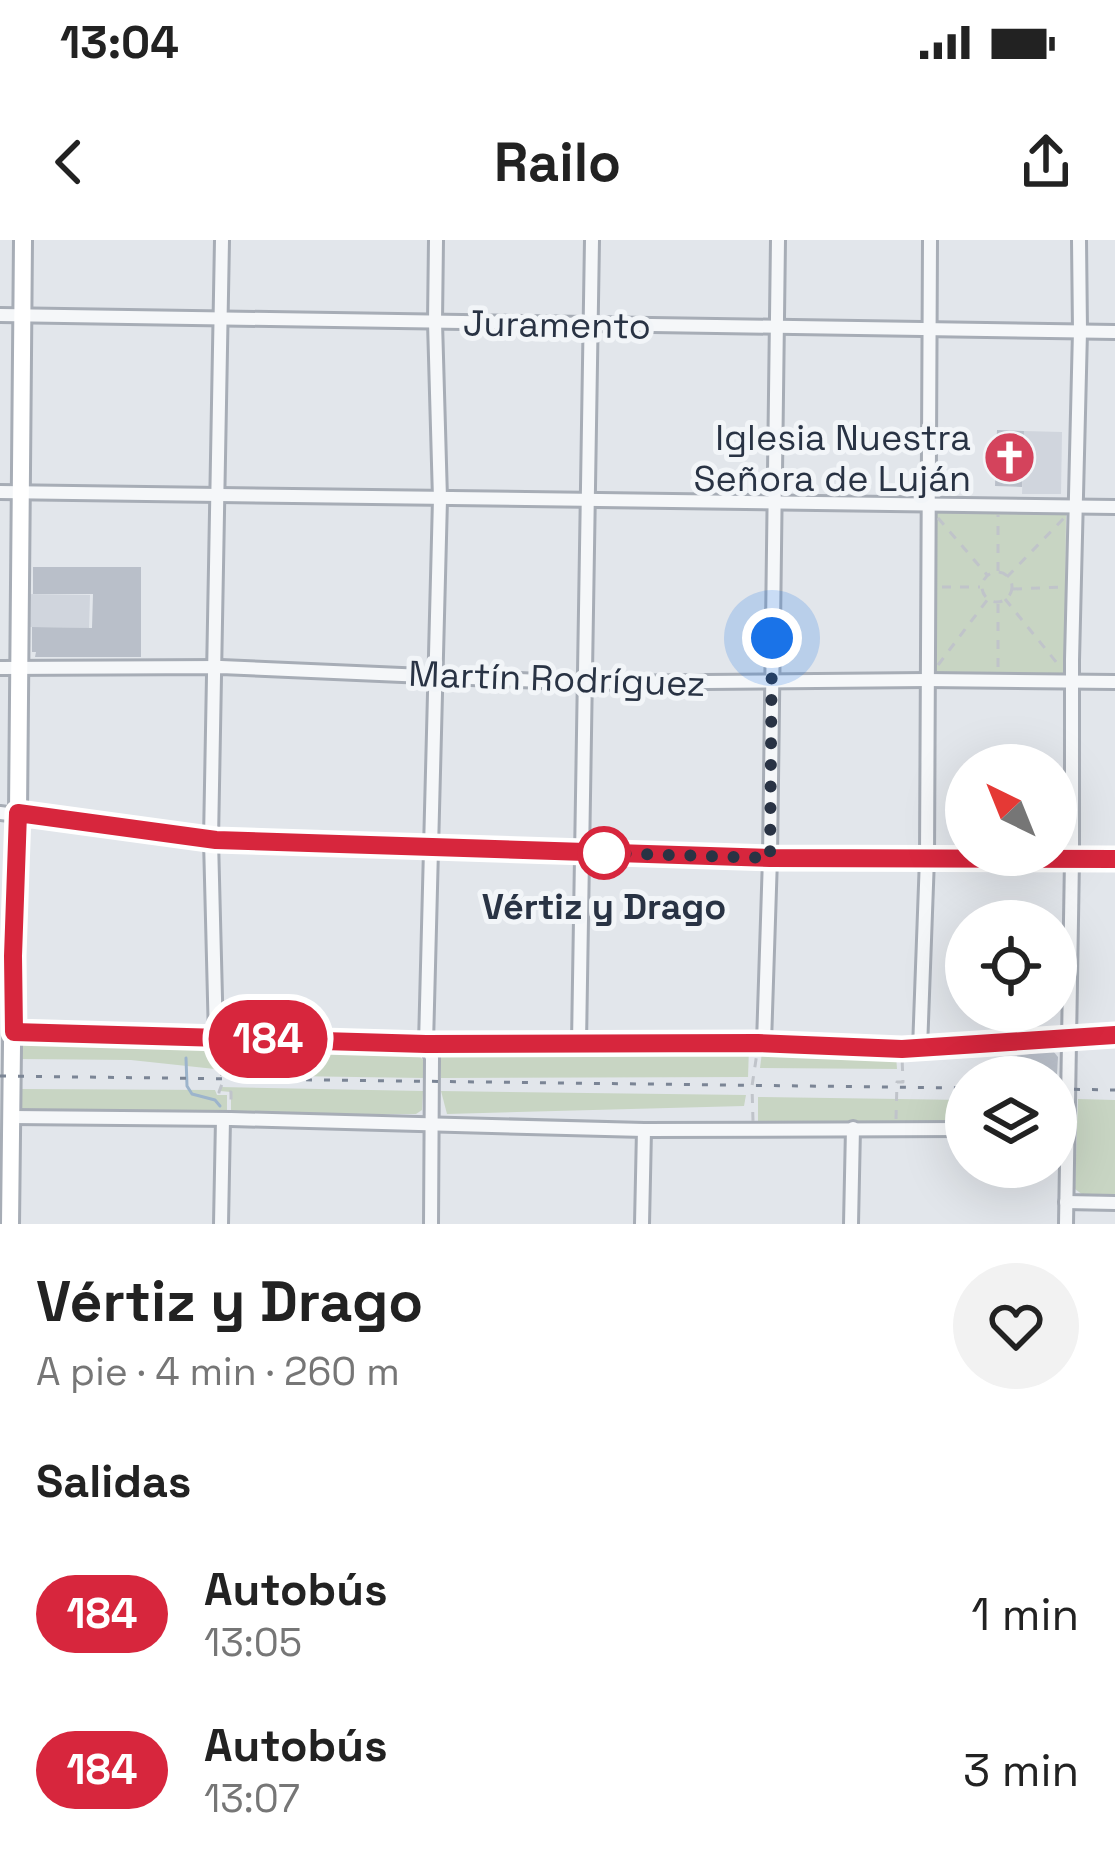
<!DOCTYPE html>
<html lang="es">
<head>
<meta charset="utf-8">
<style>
	body { margin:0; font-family:"Space Grotesk",sans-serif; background:#f2f2f2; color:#222; height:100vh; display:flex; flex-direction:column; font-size:45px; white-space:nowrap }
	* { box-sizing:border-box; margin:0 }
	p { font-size:39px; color:#767676 }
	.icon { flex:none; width:66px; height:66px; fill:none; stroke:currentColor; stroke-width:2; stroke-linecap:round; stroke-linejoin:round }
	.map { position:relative; height:984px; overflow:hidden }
	.side { display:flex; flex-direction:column; background:#fff; flex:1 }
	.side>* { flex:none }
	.badge { padding:0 24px; border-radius:39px; font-size:42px; line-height:78px }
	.needle { width:78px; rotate:317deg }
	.buttons { position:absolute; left:945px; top:504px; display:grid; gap:24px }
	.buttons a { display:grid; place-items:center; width:132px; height:132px; border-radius:50%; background:#fff; box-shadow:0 12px 48px #0002; font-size:60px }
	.you { position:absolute; width:60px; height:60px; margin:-30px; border:9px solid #fff; border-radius:50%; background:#1a73e8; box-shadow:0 0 0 18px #1a73e833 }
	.map>.badge { position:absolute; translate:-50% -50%; box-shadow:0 0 0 6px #fff }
	h2 { padding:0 36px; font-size:45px; line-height:108px }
	.round { display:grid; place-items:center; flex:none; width:126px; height:126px; border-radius:63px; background:#f2f2f2 }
	.head { display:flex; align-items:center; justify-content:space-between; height:204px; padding:0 36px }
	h1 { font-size:57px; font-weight:600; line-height:90px }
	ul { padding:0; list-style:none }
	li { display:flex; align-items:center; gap:36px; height:156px; padding:0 36px }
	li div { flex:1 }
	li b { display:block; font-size:45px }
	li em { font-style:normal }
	li .badge { min-width:132px; font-weight:700; text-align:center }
	.status { display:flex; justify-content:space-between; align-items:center; height:84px; padding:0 60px; background:#fff; direction:ltr }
	.status svg { height:33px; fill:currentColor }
	header { display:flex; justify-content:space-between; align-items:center; height:156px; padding:0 36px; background:#fff; font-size:54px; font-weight:600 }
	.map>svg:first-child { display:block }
</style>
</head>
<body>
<div class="status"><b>13:04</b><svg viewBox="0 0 49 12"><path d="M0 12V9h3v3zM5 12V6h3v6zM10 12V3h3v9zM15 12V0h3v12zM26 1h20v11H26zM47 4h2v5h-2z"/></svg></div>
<header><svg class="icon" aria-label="back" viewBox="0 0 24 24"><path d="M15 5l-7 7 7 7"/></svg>Railo<svg class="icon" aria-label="share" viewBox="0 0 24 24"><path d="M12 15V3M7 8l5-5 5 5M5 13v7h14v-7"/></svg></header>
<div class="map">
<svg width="1115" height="984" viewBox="0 0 1115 984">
	<rect width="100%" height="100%" fill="#e2e6eb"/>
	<g fill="#d0d5dd">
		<path d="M1024 191 1062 192 1061 254H1022Z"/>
		<path d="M26 354 90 355 89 388 26 387Z"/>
	</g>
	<g fill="#c8d5c3">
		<path d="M935 267H1066L1065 433H933Z"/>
		<path d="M22 797 214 806 215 829 131 820 21 819Z"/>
		<path d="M224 806 416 812 423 820 424 838 223 835Z"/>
		<path d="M749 808 748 837 441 838 440 818 448 811Z"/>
		<path d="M762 812 896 815 897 829 760 828Z"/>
		<path d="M220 847 423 851 422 870 416 874 231 875V852L220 851Z"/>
		<path d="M20 849 215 850 217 855H227V876L19 874Z"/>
		<path d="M441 851 746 855 744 866 447 874Z"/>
		<path d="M758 857 966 860V883L758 881Z"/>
		<path d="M1078 859 1115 860V955H1083L1075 949Z"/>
	</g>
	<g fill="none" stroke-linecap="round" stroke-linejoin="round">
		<path stroke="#9cb4cc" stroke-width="3" d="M186 818 187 846 192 854 215 860 220 866"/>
	</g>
	<g fill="#b9bfc9">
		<path d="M997 190 1024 191 1022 247 995 246Z"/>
		<path d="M33 327H141V417H35L36 412H32V387L92 388 93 354H33Z"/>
		<path d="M1053 811 1058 817 1057 834 998 831V818Z"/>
	</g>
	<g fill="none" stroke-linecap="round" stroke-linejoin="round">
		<defs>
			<g id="street">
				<path d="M0 75 1115 92"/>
				<path d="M0 252 1115 267"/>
				<path d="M0 428 221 427 585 443 927 440 1115 442"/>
				<path d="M0 573 216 600 770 618 1115 619"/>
				<path d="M13 792 426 804 757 803 902 809 1115 795"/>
				<path d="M216 798 211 600 222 0"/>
				<path d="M579 803 592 0"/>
				<path d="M764 803 770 618 778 0"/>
				<path d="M920 809 927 618 930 0"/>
				<path d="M12 877 231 879 644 890 966 889"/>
				<path d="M1066 962 1115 963"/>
				<path d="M221 984 223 879"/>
				<path d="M431 984 432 818 426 804 440 259 435 82 436 0"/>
				<path d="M642 984 644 890"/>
				<path d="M851 984 853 888"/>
				<path d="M1066 984 1072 619V420L1080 91 1079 0"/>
			</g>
			<path id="secondary" d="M10 984 13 716 18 573 23 0"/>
		</defs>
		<use href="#street" stroke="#a7adb6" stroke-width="18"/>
		<use href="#secondary" stroke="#a7adb6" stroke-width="22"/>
		<g stroke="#c0c4ca" stroke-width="3" stroke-dasharray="9 9" stroke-linecap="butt">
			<path d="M938 278 988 336"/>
			<path d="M998 331V275"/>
			<circle cx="997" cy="347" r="15"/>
			<path d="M1007 337 1064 278"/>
			<path d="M942 347H980"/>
			<path d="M1013 349 1063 347"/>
			<path d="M1005 359 1061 428"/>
			<path d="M998 364V432"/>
			<path d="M938 425 988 359"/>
			<path d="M220 809 222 844 219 852H231V865"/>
			<path d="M896 879 897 842H903L902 817"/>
			<path d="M753 881 752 846 757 813"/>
		</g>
		<use href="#street" stroke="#f5f7f9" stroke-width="12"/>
		<use href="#secondary" stroke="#fff" stroke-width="16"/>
		<g stroke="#7b8595" stroke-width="3" stroke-dasharray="6 12" stroke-linecap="butt">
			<path d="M0 836 966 848"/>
			<path d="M1056 849 1115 850"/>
		</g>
	</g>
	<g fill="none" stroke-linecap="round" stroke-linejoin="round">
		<defs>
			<path id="line" d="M1115 619 770 618 216 600 18 573 13 716 14 792 426 804 758 803 902 809 1115 795"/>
		</defs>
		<use href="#line" stroke="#fff" stroke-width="27"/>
		<use href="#line" stroke="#d7263d" stroke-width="18"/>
		<path stroke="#293344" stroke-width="12" stroke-dasharray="0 21.6" d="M604 613 770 618 772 398"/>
	</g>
	<defs>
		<symbol id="church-disc" viewBox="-11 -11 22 22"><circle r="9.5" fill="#d4435c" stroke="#f2f5f8"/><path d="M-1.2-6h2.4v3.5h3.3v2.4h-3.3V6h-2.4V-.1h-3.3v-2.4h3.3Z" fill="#fff"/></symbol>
	</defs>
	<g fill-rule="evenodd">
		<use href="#church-disc" x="980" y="188" width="59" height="59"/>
	</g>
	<circle fill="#fff" stroke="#d7263d" stroke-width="6" cx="604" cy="613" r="24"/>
	<g text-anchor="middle" stroke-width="10" stroke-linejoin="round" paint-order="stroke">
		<g font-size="36" fill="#293344" stroke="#f2f5f8">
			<text transform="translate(557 84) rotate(1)" y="13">Juramento</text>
			<text transform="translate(557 438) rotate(2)" y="13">Martín Rodríguez</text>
		</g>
		<g font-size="36" fill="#293344" stroke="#f2f5f8" text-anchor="end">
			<text x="971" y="210">Iglesia Nuestra<tspan x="971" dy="41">Señora de Luján</tspan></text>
		</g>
		<g font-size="36" font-weight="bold" fill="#293344" stroke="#f2f5f8">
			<text x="604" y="679">Vértiz y Drago</text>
		</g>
	</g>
</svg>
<div class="buttons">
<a><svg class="needle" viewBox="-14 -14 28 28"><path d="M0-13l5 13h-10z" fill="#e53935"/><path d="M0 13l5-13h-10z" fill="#767676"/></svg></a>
<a><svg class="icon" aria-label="locate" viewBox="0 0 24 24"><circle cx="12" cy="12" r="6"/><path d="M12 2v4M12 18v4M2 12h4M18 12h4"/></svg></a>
<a><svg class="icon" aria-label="layers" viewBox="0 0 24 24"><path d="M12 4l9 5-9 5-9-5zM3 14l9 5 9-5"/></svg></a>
</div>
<div class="you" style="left:772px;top:398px"></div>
<b class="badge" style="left:268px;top:799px;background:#d7263d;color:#fff">184</b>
</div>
<section class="side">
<div class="head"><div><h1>Vértiz y Drago</h1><p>A pie · 4 min · 260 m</p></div><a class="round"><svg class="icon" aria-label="heart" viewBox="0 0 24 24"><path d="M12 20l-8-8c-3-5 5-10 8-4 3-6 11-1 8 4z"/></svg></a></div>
<h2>Salidas</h2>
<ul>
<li><span class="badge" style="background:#d7263d;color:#fff">184</span><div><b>Autobús</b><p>13:05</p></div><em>1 min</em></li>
<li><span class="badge" style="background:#d7263d;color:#fff">184</span><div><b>Autobús</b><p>13:07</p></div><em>3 min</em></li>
</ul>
</section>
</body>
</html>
